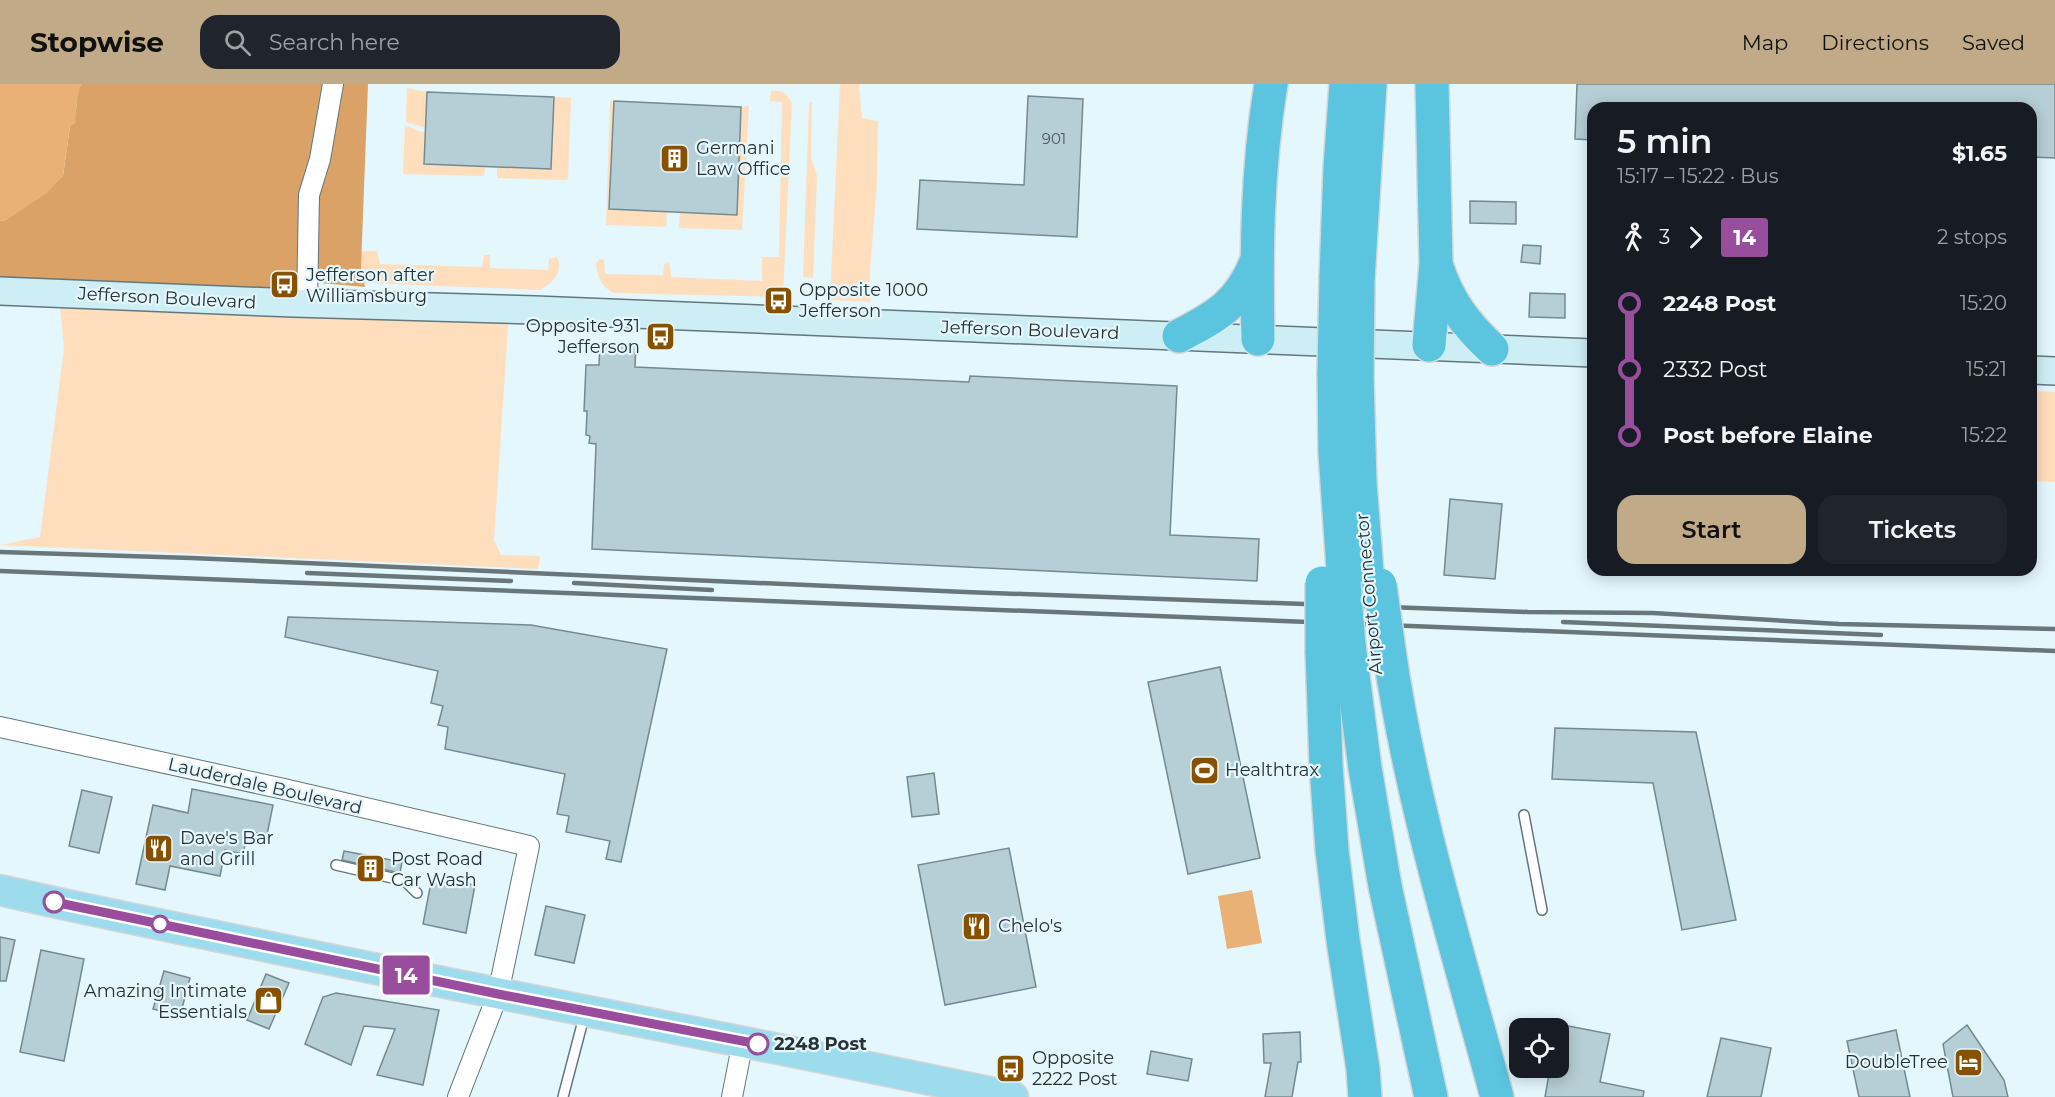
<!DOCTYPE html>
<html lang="en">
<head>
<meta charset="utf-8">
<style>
	body { margin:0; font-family:Montserrat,sans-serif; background:#20242c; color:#f1f3f6; height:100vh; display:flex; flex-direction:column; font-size:22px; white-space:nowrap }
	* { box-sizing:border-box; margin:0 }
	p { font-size:20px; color:#9ea1a6 }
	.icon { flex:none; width:33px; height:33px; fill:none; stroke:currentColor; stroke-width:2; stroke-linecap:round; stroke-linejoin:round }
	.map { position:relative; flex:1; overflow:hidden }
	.side { position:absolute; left:1587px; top:18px; width:450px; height:474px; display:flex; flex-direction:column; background:#171b24; border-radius:18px; box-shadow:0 3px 15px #0003 }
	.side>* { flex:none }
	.badge { padding:0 12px; border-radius:4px; font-size:21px; line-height:39px }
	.controls { position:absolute; left:1509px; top:934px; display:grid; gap:12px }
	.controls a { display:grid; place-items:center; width:60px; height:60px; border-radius:12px; background:#171b24; box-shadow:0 3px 15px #0003; font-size:30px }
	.map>.badge { position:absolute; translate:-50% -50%; box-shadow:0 0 0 3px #fff }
	.legs { display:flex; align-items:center; gap:9px; height:66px; padding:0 30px; font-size:20px }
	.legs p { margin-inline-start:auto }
	.head { display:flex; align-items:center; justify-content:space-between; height:102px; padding:0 30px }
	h1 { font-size:33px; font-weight:600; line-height:45px }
	.action { display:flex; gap:12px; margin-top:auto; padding:12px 30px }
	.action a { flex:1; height:69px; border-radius:18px; background:#c1aa87; color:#111; font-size:24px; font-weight:600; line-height:69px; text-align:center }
	.action a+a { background:#20242c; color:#f1f3f6 }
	ul { padding:0 30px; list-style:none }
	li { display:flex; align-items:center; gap:21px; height:66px; font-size:22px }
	li i { display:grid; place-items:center; width:9px; height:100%; margin:0 8px; background:currentColor }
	li i::after { content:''; width:15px; height:15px; margin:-8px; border:4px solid; border-radius:50%; background:#171b24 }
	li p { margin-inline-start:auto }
	li:first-child i { background:linear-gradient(#0000 50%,currentColor 0) }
	li:last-child i { background:linear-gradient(currentColor 50%,#0000 0) }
	header { display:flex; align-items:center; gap:36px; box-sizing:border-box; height:84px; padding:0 30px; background:#c1aa87; color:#111 }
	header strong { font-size:28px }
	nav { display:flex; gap:33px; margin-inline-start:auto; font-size:21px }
	.search { width:420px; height:54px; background:#20242c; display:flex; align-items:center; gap:15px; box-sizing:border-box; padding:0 21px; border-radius:18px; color:#9ea1a6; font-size:22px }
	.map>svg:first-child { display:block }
</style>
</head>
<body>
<header>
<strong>Stopwise</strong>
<div class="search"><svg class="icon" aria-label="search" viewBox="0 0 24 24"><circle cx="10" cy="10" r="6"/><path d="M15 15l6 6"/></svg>Search here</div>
<nav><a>Map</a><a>Directions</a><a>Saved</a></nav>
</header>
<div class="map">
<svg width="2055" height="1013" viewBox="0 0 2055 1013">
	<rect width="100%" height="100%" fill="#e4f7fd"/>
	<g fill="#ffdebe">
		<path d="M840 0H859L862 34 878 37 877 98 869 200 871 218 830 216Z"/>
		<path d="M407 4 427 8 426 44 406 38Z"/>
		<path d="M771 7C782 6 787 9 792 19L783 213 613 209C601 201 597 193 596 179L600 175 604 176 605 190 663 191 664 180 668 179 670 181 671 193 762 197V173H779L782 18 770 17Z"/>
		<path d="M554 13 571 14 568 95 565 96 497 94V83L551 85Z"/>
		<path d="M610 17H614L609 125 667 128 666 143 606 141Z"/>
		<path d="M812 18 811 73 817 92 813 194 803 193 809 20Z"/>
		<path d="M749 22 742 146 679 144 680 128 737 131 741 23Z"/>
		<path d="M405 42C413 42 418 49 426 48L425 80 485 83 484 92 403 90Z"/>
		<path d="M361 167H377L380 180 482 183 484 171H490V184L548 186 549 175 557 173C564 187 552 201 539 206L364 199 361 183Z"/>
		<path d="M59 211 509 227 494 456 501 471 540 472 538 485 0 461 40 453 64 264Z"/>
		<path d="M2031 307 2055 308V398L2031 397Z"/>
	</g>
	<path fill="#daa267" d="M81 0H368L361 183 365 203 309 198 306 219 0 205V137L6 136 63 92 70 42 77 21 76 12Z"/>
	<g fill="#e9b175">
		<path d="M0 0H81C76 13 77 26 75 40L70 42 63 92 47 109 6 136 0 137Z"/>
		<path d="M1252 806 1262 859 1227 865 1218 812Z"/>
	</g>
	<g fill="#b6ced5" stroke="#738a90" stroke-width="1.5">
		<path d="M1577 0H2055V74L2031 73V24H1593V56L1575 55Z"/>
		<path d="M427 8 554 13 551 85 424 80Z"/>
		<path d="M1028 12 1083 15 1077 153 917 145 920 96 1024 101Z"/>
		<path d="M614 17 741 23 737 131 609 125Z"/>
		<path d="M1470 117 1516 118V140L1470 139Z"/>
		<path d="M1523 161 1541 162 1540 180 1521 178Z"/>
		<path d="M1530 209 1565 210V234L1529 233Z"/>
		<path d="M600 259 636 260 635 283 969 298 970 292 1177 302 1170 451 1259 455 1257 497 592 465 596 360 589 359 590 352 586 351 587 327H584L586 281H599Z"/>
		<path d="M1450 415 1502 420 1495 495 1444 491Z"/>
		<path d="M288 533 531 541 667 565 621 778 606 775 610 757 566 748 569 732 557 730 565 690 445 665 448 643 438 641 443 622 431 619 438 587 285 553Z"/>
		<path d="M1220 583 1260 774 1188 790 1148 598Z"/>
		<path d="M1555 644 1696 648 1736 836 1682 846 1653 699 1552 695Z"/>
		<path d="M934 689 939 730 912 733 907 693Z"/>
		<path d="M192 705 273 721 267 751 248 747 243 770 225 766 220 792 170 782 165 806 136 800 153 721 188 729Z"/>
		<path d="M82 706 112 713 99 769 69 762Z"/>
		<path d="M1009 764 1036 903 945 921 918 781Z"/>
		<path d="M344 767 402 778 400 789 342 776Z"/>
		<path d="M432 793 475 801 466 849 423 840Z"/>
		<path d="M546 822 585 831 574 879 535 871Z"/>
		<path d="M0 853 15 856 6 897H0Z"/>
		<path d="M41 866 84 875 64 977 20 968Z"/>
		<path d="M164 887 190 894 180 932 153 925Z"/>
		<path d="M266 890 289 899 269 945 247 936Z"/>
		<path d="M336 909 439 926 423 1001 377 991 395 945 364 942 351 981 305 960 323 913Z"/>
		<path d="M1558 940 1610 950 1600 998 1644 1007 1643 1013H1545L1550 984H1558Z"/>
		<path d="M1967 941 2004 996 2008 1013H1953L1943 960Z"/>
		<path d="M1896 946 1910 1013H1859L1847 957Z"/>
		<path d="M1300 948 1301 978H1298L1292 1013H1265L1271 979H1264L1263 950Z"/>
		<path d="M1721 954 1771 964 1761 1013H1707Z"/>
		<path d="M1151 967 1192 975 1188 997 1147 990Z"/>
	</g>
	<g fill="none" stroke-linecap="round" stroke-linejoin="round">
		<defs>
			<g id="lane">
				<path d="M1524 731 1542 826"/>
				<path d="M336 781 405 797 417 809"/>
				<path d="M563 1013 585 929"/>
			</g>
			<g id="street">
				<path d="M307 220 309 111 320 75 333 0"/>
				<path d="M0 643 284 705 529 762 498 910 458 1013"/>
				<path d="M732 1013 743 957"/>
			</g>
			<g id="secondary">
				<path d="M0 207 294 219 535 226 1593 269"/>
				<path d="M2031 286 2055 287"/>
			</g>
			<path id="primary" d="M0 806C91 827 183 845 274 864 520 915 767 961 1013 1013"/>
			<g id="highway">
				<path d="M1437 183C1448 217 1466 241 1492 265"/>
				<path d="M1336 193 1340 84 1346 0"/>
				<path d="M1358 196 1370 0"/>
				<path d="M1179 252C1218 232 1240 219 1257 176"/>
				<path d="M1258 255C1256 170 1257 84 1271 0"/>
				<path d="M1429 261 1436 180 1432 0"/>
				<path d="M1334 290 1335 369 1344 499"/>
				<path d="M1357 293 1360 399 1368 501"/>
				<path d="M1349 561 1365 684 1385 802 1431 1013"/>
				<path d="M1389 566C1411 718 1457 865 1497 1013"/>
				<path d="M1322 567 1326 681 1332 766 1343 856 1363 985 1365 1013"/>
			</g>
		</defs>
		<use href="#lane" stroke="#61777d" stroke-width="12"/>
		<use href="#street" stroke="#61777d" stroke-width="22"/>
		<use href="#secondary" stroke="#61777d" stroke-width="30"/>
		<use href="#primary" stroke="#d4d6d7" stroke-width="33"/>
		<use href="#highway" stroke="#d4d6d7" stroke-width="36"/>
		<use href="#lane" stroke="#fff" stroke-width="9"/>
		<use href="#street" stroke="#fff" stroke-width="20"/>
		<use href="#secondary" stroke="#ceeef5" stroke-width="27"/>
		<use href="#primary" stroke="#9ddcec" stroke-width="30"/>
		<use href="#highway" stroke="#5bc5df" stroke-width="33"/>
		<g stroke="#69767a" stroke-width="4.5">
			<path d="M0 468 191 474 965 508 1528 528 1653 529 1839 540 2055 545"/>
			<path d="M0 487 2055 567"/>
			<path d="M307 489 511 497"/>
			<path d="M574 499 712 506"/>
			<path d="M1563 538 1881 551"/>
		</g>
		<defs>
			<g id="highway-bridge">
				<path d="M1334 288 1336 193"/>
				<path d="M1357 293 1358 196"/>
				<path d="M1344 499 1349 561"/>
				<path d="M1380 501 1389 566"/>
				<path d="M1322 567V499"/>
			</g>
		</defs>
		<use href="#highway-bridge" stroke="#d4d6d7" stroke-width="36" stroke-linecap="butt"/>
		<use href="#highway-bridge" stroke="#5bc5df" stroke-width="33"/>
	</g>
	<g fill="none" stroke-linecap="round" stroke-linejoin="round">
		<defs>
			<path id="line-1" d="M54 818 498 910 758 960"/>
		</defs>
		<use href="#line-1" stroke="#fff" stroke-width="14"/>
		<use href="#line-1" stroke="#994d9d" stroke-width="9"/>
	</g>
	<defs>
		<symbol id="building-square" viewBox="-11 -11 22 22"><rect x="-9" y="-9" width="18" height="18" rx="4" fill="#875100" stroke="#e4f7fd"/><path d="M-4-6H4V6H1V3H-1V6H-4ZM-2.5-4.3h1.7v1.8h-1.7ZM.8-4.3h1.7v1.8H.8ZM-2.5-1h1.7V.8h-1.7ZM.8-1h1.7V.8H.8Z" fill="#fff"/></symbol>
		<symbol id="bus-square" viewBox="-11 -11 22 22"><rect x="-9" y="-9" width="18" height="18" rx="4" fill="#875100" stroke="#e4f7fd"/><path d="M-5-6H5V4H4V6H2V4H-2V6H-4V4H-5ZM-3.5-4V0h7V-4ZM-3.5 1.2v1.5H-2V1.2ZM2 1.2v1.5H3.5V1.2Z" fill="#fff"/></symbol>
		<symbol id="stadium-square" viewBox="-11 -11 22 22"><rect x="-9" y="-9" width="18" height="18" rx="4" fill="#875100" stroke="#e4f7fd"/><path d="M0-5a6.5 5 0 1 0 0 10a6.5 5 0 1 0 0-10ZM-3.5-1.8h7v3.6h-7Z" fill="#fff"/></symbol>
		<symbol id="restaurant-square" viewBox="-11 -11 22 22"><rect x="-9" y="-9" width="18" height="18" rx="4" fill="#875100" stroke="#e4f7fd"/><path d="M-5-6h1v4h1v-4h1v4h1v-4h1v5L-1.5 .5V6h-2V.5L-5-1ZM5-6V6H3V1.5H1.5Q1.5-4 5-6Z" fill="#fff"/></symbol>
		<symbol id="shop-square" viewBox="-11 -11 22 22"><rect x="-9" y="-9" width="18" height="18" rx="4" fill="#875100" stroke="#e4f7fd"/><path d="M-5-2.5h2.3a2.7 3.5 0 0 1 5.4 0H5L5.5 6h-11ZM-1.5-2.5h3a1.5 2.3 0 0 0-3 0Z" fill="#fff"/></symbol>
		<symbol id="hotel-square" viewBox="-11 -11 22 22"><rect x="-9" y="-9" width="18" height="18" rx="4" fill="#875100" stroke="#e4f7fd"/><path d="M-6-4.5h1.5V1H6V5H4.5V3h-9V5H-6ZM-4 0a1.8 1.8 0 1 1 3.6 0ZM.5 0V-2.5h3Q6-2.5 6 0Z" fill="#fff"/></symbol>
	</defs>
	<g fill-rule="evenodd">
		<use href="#building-square" x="658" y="58" width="33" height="33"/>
		<use href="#bus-square" x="268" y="184" width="33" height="33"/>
		<use href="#bus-square" x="762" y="200" width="33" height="33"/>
		<use href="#bus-square" x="644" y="236" width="33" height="33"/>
		<use href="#stadium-square" x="1188" y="670" width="33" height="33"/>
		<use href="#restaurant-square" x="142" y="748" width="33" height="33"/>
		<use href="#building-square" x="354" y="768" width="33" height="33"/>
		<use href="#restaurant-square" x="960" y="826" width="33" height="33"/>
		<use href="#shop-square" x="252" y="900" width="33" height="33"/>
		<use href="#hotel-square" x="1952" y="962" width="33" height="33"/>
		<use href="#bus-square" x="994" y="968" width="33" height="33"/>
	</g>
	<g fill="#fff" stroke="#994d9d" stroke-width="3">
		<circle cx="54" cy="818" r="10"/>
		<circle cx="160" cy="840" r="8"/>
		<circle cx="758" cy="960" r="10"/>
	</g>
	<g text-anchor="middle" stroke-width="4.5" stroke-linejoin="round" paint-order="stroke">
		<g font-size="15" fill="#4c595d">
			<text x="1054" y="60">901</text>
		</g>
		<g font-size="18" fill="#283235" stroke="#e4f7fd" text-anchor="start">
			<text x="696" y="70">Germani<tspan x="696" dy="21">Law Office</tspan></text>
			<text x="306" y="197">Jefferson after<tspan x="306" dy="21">Williamsburg</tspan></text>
			<text x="799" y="212">Opposite 1000<tspan x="799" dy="21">Jefferson</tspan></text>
			<text x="640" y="248" text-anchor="end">Opposite 931<tspan x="640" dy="21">Jefferson</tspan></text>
			<text x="1225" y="692">Healthtrax</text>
			<text x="180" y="760">Dave's Bar<tspan x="180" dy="21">and Grill</tspan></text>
			<text x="391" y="781">Post Road<tspan x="391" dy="21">Car Wash</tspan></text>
			<text x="998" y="848">Chelo's</text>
			<text x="247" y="913" text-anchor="end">Amazing Intimate<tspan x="247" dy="21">Essentials</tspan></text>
			<text x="1032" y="980">Opposite<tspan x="1032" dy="21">2222 Post</tspan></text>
			<text x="1948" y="984" text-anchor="end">DoubleTree</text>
		</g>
		<g font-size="18" fill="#283235" stroke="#e4f7fd">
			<text transform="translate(167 214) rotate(3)" y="6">Jefferson Boulevard</text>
			<text transform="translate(1030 246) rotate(2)" y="6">Jefferson Boulevard</text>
			<text transform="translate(1369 510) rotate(-95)" y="6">Airport Connector</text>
			<text transform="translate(265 702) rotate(13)" y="6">Lauderdale Boulevard</text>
		</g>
		<g font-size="18" font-weight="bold" fill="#283235" stroke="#e4f7fd" text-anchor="start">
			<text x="774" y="966">2248 Post</text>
		</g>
	</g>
</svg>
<div class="controls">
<a><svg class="icon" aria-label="locate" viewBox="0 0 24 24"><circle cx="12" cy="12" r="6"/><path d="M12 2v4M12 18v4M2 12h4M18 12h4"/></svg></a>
</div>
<b class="badge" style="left:406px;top:891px;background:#994d9d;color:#fff">14</b>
<section class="side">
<div class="head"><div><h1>5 min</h1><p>15:17 – 15:22 · Bus</p></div><b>$1.65</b></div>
<div class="legs"><svg class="icon" aria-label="walk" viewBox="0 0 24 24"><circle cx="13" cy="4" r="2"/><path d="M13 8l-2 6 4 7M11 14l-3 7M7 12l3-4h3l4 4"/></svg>3<svg class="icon" aria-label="forward" viewBox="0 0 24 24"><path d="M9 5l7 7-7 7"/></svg><b class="badge" style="background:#994d9d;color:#fff">14</b><p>2 stops</p></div>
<ul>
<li><i style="color:#994d9d"></i><b>2248 Post</b><p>15:20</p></li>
<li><i style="color:#994d9d"></i><span>2332 Post</span><p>15:21</p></li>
<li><i style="color:#994d9d"></i><b>Post before Elaine</b><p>15:22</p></li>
</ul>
<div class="action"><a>Start</a><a>Tickets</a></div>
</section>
</div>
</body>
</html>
